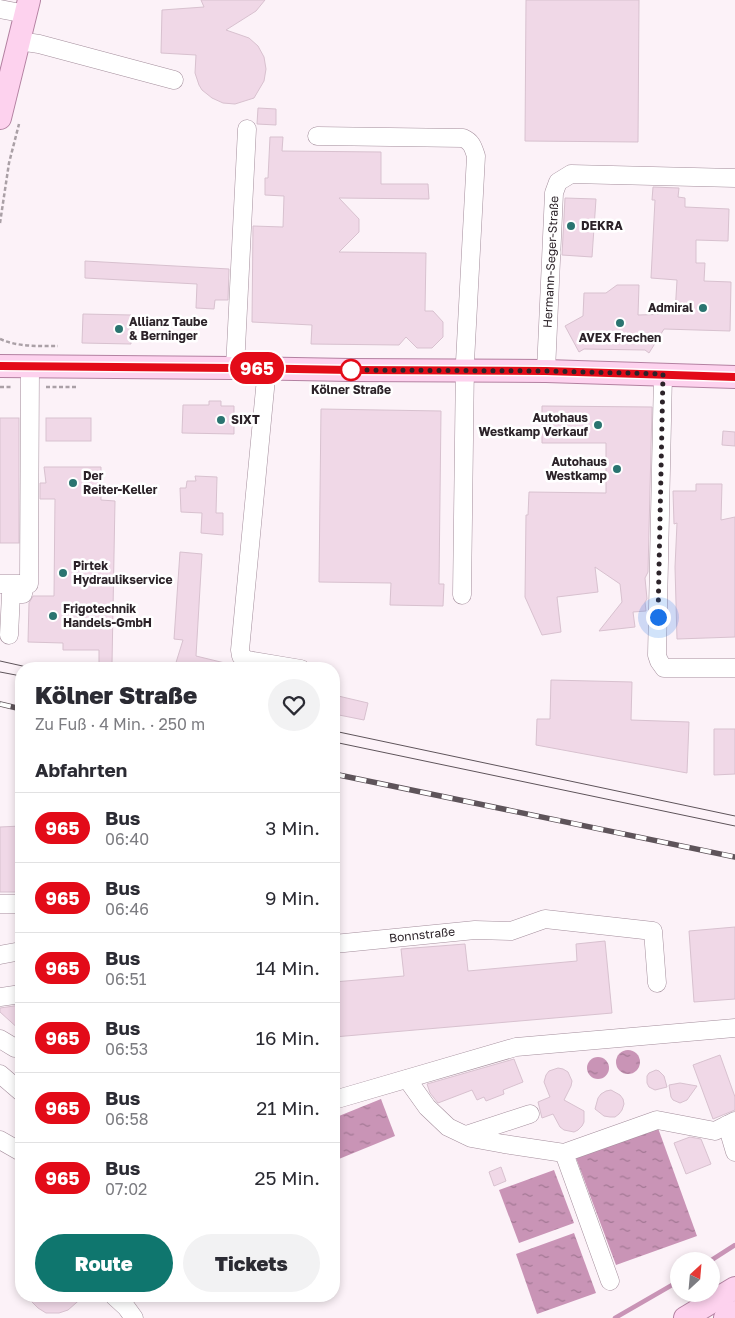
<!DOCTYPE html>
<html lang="de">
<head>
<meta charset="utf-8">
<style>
	body { margin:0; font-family:"Golos Text",sans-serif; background:#f2f2f3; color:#2b2b33; height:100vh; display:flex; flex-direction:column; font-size:19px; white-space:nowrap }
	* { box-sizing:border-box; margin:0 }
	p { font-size:16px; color:#7c7c81 }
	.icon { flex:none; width:28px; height:28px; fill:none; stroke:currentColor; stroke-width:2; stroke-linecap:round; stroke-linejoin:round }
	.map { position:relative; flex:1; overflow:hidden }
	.drawer { position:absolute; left:15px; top:662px; width:325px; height:640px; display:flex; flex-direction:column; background:#fff; border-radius:20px; box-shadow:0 2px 8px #0003 }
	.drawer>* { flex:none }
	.badge { padding:0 10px; border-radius:16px; font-size:18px; line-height:32px }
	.needle { width:32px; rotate:26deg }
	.buttons { position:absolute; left:670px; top:1252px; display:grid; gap:10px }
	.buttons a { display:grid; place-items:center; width:50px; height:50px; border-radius:50%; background:#fff; box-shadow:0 2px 8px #0003; font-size:25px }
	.you { position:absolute; width:25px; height:25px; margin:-12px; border:4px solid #fff; border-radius:50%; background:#1a73e8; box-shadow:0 0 0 8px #1a73e833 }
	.map>.badge { position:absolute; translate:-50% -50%; box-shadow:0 0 0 2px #fff }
	h2 { padding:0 20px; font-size:19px; line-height:45px }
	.round { display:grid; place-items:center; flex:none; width:52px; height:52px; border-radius:26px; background:#f2f2f3 }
	.headline { display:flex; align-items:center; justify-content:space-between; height:85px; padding:0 20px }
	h1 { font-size:24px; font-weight:800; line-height:38px }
	.button { display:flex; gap:10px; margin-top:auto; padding:10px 20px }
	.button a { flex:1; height:58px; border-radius:30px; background:#0f766e; color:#fff; font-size:20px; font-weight:800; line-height:58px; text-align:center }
	.button a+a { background:#f2f2f3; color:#2b2b33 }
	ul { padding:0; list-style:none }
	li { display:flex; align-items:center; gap:15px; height:70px; padding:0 20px; border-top:1px solid #e1e1e2 }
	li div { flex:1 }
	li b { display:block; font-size:19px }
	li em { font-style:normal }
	li .badge { min-width:55px; font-weight:700; text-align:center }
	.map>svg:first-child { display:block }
</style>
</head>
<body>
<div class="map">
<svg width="735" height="1318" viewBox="0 0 735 1318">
	<defs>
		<pattern id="water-ripples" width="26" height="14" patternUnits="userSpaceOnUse" patternTransform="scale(1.25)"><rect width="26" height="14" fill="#c994b6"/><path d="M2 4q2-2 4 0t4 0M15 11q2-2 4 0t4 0" fill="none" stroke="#a37894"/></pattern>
	</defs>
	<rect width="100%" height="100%" fill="#fcf2f8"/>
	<g fill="url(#water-ripples)">
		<circle cx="628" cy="1062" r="12"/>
		<circle cx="598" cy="1068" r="11"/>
		<path d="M381 1099 395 1136 334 1161V1118Z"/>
		<path d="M658 1128 697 1236 616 1265 576 1158Z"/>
		<path d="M554 1170 574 1223 519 1243 499 1190Z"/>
		<path d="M574 1233 596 1293 537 1314 516 1254Z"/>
	</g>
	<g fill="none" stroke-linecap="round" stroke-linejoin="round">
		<g stroke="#c994b6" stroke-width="4.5">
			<path d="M710 1261 735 1245"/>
			<path d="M615 1318 679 1281"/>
		</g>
	</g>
	<g fill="#f0d8e7" stroke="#d8c1cf">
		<path d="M201 0H265L256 11 226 30 249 38 258 46 264 57 266 69 264 81 254 98 235 104 223 103 212 98 202 90 199 85 195 73 196 55 161 53 162 10 204 7Z"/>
		<path d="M526 0H639L638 142 525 141Z"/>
		<path d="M258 108 276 109V125L257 124Z"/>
		<path d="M270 137H283L282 151 381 152V184H428L429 199 339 198 359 219V232L339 252 426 253 425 311H433L443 322V337L432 348H417L406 337 399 345 311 344 312 325 252 322 253 226 283 227 284 196 265 195V178H268Z"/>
		<path d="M653 187 679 188 678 197 685 198V207L729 209 728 241 696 240V263H705L704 281 731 282 730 331 664 329 649 353 645 350 584 349 579 352 565 326 583 316 584 293H606L617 285H639L638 315 675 314 677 280 651 278 655 200H652Z"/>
		<path d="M565 198 596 199 592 257 562 255Z"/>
		<path d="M85 261 229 269 228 300H215L214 309 196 308 197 284 85 278Z"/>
		<path d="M83 314 131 315V344L82 343Z"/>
		<path d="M209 401H221V406H234V434L182 433 183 405H209Z"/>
		<path d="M542 406 652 407 648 572 645 578 647 599 645 602 646 611 633 612 635 627 599 631 622 602 620 584 595 567 598 592 557 597 561 632 542 635 525 597 526 515H528L529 492 606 493V443H542Z"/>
		<path d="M321 409 441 411 439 584H444L443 606 390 605 391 583 319 582Z"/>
		<rect x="0" y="418" width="19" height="125"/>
		<rect x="46" y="418" width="45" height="23"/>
		<path d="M723 431 735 432V446L722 445Z"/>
		<path d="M44 467H101V500L115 501 112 664 99 663V650H63V643L28 642 29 603 33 596H54L55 499H40V483H46Z"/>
		<path d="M195 476 217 477 216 513H223V535L201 533 202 513 181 512 180 488H186L187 481H196Z"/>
		<path d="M696 484H722L721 520 735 517V637L677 639 675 567 677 523 674 524 673 491H696Z"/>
		<path d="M180 552 202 554 196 656 229 664 228 669H174L183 640 174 639Z"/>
		<path d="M551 680 632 682 631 720 689 722 687 773 536 745 537 719H550Z"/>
		<path d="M334 695 368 703 364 720 334 714Z"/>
		<path d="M714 729H735V774L714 775Z"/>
		<path d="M21 826V892H0V827Z"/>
		<path d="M735 927V999L694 1002 689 931Z"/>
		<path d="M605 941 612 1013 334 1037V982L404 976 401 949 465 944 468 971 577 961 576 944Z"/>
		<path d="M21 1005V1031L0 1012V1008Z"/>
		<path d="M720 1055 735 1097V1110L713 1119 693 1065Z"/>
		<path d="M514 1059 523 1082 503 1090 504 1094 486 1101 484 1097 477 1100 472 1090 438 1103 430 1093 427 1084Z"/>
		<path d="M558 1068 563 1069 568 1072 572 1081 571 1086 564 1100 584 1111V1122L582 1126 578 1130 574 1132 564 1130 560 1127 553 1114 542 1118 538 1102 550 1097 544 1082 546 1075 549 1071Z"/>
		<path d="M656 1070 659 1071 664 1076 667 1087 655 1090 649 1087 647 1083V1076L649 1073Z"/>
		<path d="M680 1083 697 1086 687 1100 680 1103 673 1100 671 1097 669 1085Z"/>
		<path d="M611 1090 620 1095 623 1099 624 1104 622 1110 619 1114 615 1117H610L604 1116 595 1109 598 1098 601 1094 606 1091Z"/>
		<path d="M690 1137 701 1139 711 1164 686 1174 674 1143Z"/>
		<path d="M501 1167 506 1181 494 1186 489 1172Z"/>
		<path d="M26 1296H84L68 1310 59 1313H46L38 1308Z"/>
	</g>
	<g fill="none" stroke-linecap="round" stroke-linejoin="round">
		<defs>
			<g id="minor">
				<path d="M0 9 26 14"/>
				<path d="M19 41 39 44 174 80"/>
				<path d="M317 136 463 138C472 142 473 147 476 156L465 362 462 595"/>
				<path d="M235 368 247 129"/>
				<path d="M267 368 240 650 241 656 247 660 301 669"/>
				<path d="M546 371 554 193 558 182 571 174 735 178"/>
				<path d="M663 374 657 655 659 661 664 668H735"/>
				<path d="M0 584H29L30 366"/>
				<path d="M9 635 11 594H23L24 587"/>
				<path d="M0 904H21"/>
				<path d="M334 944 475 930 511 931 545 919 653 931 657 983"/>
				<path d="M0 955 21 951"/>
				<path d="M0 997 21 994"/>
				<path d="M0 1039 15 1048H21"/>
				<path d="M0 1074 21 1092"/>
				<path d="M407 1079 427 1107 448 1127 471 1138 504 1144 564 1153 657 1120 715 1131 735 1121"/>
				<path d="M334 1100 516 1047 735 1028"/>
				<path d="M727 1125 735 1152"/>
				<path d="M466 1135 530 1114"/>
				<path d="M0 1140 21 1152"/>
				<path d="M564 1153 610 1281"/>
				<path d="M114 1296 126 1307 134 1318"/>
			</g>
			<g id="major">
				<path d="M0 118 29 0"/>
				<path d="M0 366 232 368 350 370 546 371 735 377"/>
				<path d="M685 1318 735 1288"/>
				<path d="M725 1318 735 1312"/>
			</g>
		</defs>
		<use href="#minor" stroke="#a48e9c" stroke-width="19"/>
		<use href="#major" stroke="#b381a1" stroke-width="24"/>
		<g stroke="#aaa0a6" stroke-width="2.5" stroke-dasharray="4 2.5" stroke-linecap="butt">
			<path d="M0 223 9 163 19 124"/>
			<path d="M0 339C18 347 38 346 58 346"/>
			<path d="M0 387H13"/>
			<path d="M46 387H78"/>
		</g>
		<use href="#minor" stroke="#fff" stroke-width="18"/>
		<use href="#major" stroke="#fdd2ee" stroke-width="22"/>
		<g stroke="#5e545a" stroke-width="1">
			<path d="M0 661 36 669"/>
			<path d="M0 672 21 676"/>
			<path d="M334 731 735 816"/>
			<path d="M334 742 735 826"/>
		</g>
		<defs>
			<g id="rail">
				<path d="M0 704 21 709"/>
				<path d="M334 774 735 857"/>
			</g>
		</defs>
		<use href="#rail" stroke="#5e545a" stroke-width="5.5"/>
		<use href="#rail" stroke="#fff" stroke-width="4" stroke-dasharray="11" stroke-linecap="butt"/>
	</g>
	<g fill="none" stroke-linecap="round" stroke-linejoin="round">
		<defs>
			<path id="line" d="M0 366 232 368 350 370 546 371 735 377"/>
		</defs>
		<use href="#line" stroke="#fff" stroke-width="11"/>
		<use href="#line" stroke="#e30b18" stroke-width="8"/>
		<path stroke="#2c2329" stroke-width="5" stroke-dasharray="0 9" d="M351 370H350L546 371 663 374 658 617"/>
	</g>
	<g fill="#2a7470" stroke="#fff" stroke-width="2">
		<circle cx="571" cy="226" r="5"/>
		<circle cx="703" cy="308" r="5"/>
		<circle cx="620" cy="323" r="5"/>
		<circle cx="119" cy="329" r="5"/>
		<circle cx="221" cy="420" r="5"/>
		<circle cx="598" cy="425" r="5"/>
		<circle cx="617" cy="469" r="5"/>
		<circle cx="73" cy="483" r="5"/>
		<circle cx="63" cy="573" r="5"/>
		<circle cx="53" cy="616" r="5"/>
	</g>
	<circle fill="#fff" stroke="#e30b18" stroke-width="2.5" cx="351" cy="370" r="10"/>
	<g text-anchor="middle" stroke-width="5" stroke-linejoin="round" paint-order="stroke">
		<g font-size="12" font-weight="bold" fill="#2c2329" stroke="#fff" text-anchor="start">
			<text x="581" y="230">DEKRA</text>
			<text x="693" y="312" text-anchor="end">Admiral</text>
			<text x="129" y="326">Allianz Taube<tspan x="129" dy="14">&amp; Berninger</tspan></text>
			<text x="620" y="342" text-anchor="middle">AVEX Frechen</text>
			<text x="588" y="422" text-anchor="end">Autohaus<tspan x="588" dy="14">Westkamp Verkauf</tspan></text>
			<text x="231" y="424">SIXT</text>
			<text x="607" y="466" text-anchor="end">Autohaus<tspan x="607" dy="14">Westkamp</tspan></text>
			<text x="83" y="480">Der<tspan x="83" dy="14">Reiter-Keller</tspan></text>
			<text x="73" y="570">Pirtek<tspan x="73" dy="14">Hydraulikservice</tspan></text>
			<text x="63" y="613">Frigotechnik<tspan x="63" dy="14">Handels-GmbH</tspan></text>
		</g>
		<g font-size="12" fill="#2c2329" stroke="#fff">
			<text transform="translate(551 262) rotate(-87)" y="4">Hermann-Seger-Straße</text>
			<text transform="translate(422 935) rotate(-6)" y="4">Bonnstraße</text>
		</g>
		<g font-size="12" font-weight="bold" fill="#2c2329" stroke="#fff">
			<text x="351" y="394">Kölner Straße</text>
		</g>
	</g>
</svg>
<div class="buttons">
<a><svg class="needle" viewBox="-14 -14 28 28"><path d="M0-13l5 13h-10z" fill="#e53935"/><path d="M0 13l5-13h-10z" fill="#7c7c81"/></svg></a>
</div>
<div class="you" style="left:658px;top:617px"></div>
<b class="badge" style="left:257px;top:368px;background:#e30b18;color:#fff">965</b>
<section class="drawer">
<div class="headline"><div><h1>Kölner Straße</h1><p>Zu Fuß · 4 Min. · 250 m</p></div><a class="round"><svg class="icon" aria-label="heart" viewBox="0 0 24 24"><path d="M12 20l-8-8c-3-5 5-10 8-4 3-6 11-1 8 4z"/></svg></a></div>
<h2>Abfahrten</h2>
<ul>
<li><span class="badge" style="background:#e30b18;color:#fff">965</span><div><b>Bus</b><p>06:40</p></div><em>3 Min.</em></li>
<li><span class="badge" style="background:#e30b18;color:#fff">965</span><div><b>Bus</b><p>06:46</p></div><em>9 Min.</em></li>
<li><span class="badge" style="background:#e30b18;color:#fff">965</span><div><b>Bus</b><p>06:51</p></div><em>14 Min.</em></li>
<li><span class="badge" style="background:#e30b18;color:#fff">965</span><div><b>Bus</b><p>06:53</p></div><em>16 Min.</em></li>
<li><span class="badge" style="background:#e30b18;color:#fff">965</span><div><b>Bus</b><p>06:58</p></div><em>21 Min.</em></li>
<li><span class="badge" style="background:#e30b18;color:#fff">965</span><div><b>Bus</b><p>07:02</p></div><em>25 Min.</em></li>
</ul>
<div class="button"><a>Route</a><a>Tickets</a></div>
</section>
</div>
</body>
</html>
